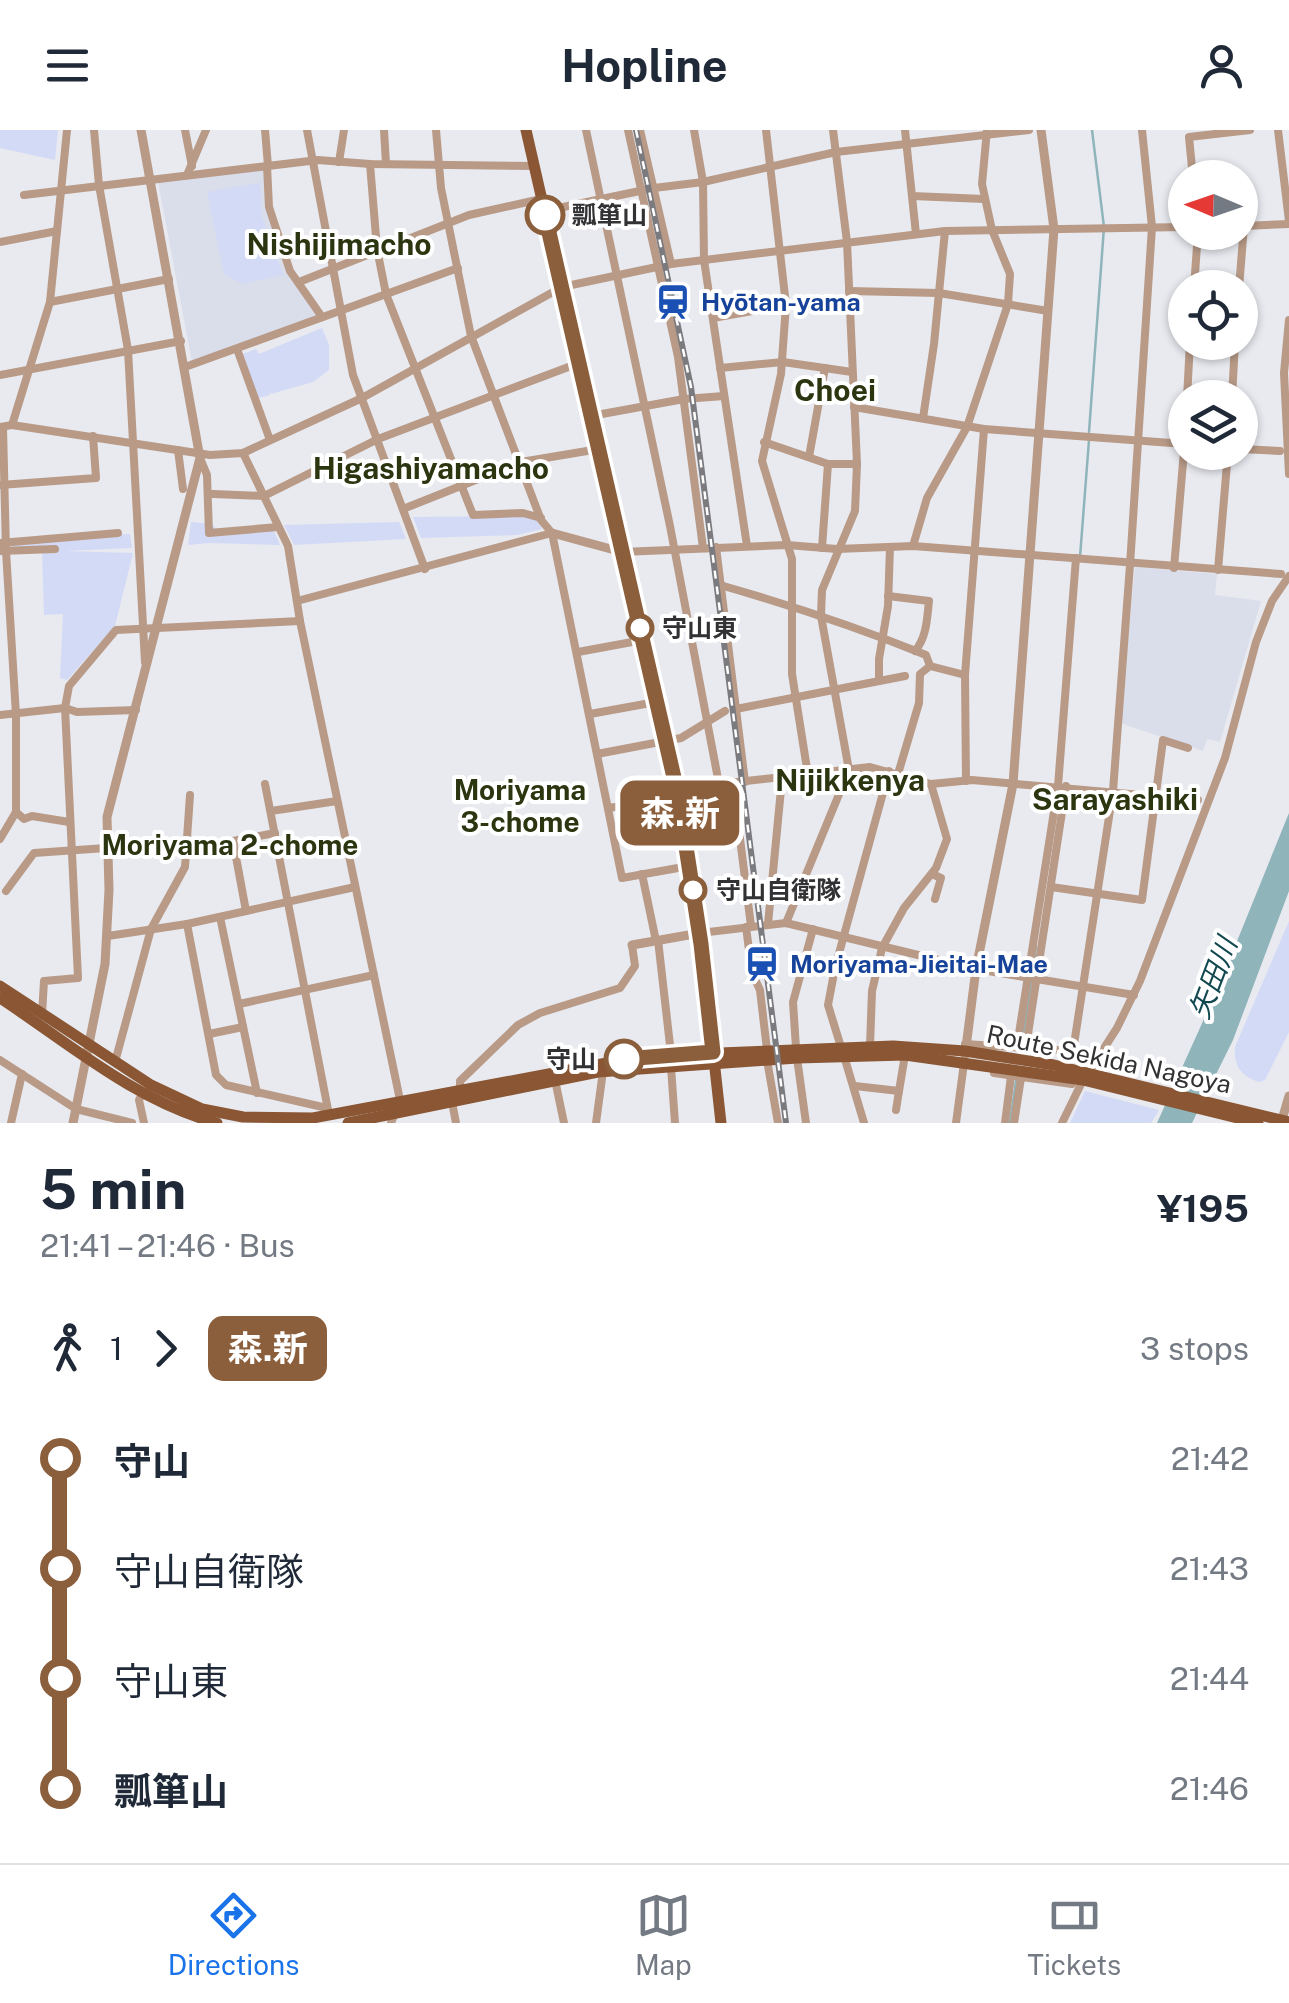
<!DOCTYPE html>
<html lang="en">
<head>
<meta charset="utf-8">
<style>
	body { margin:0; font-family:"Public Sans","Noto Sans JP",sans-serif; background:#f6f6f7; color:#1f2937; height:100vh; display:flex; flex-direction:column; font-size:38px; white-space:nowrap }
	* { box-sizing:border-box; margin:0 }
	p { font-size:32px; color:#747a83 }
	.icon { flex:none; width:55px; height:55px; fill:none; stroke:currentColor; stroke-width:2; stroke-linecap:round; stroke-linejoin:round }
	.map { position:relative; height:993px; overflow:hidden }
	.details { display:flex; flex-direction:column; background:#fff; flex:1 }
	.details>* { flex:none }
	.badge { padding:0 20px; border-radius:15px; font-size:35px; line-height:65px }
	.needle { width:65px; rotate:272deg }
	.buttons { position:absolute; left:1168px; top:30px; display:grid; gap:20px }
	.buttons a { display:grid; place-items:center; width:90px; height:90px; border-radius:50%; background:#fff; box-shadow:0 2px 8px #0004; font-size:50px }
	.map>.badge { position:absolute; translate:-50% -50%; box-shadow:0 0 0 5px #fff }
	.legs { display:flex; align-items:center; gap:15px; height:110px; padding:0 40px; font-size:32px }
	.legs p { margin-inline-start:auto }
	.summary { display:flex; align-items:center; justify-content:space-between; height:170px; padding:0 40px }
	h1 { font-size:55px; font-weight:700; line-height:75px }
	ul { padding:0 40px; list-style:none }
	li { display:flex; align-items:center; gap:35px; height:110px; font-size:38px }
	li i { display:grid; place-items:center; width:15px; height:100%; margin:0 12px; background:currentColor }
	li i::after { content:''; width:25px; height:25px; margin:-12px; border:8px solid; border-radius:50%; background:#fff }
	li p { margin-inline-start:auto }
	li:first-child i { background:linear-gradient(#0000 50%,currentColor 0) }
	li:last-child i { background:linear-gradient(currentColor 50%,#0000 0) }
	header { display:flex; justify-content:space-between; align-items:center; height:130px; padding:0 40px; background:#fff; font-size:45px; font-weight:700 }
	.dock { display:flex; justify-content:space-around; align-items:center; height:140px; border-top:2px solid #e0e1e3; background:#fff; font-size:28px; color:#747a83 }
	.dock a { display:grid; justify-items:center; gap:5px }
	.dock .on { color:#1a73e8 }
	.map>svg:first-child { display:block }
</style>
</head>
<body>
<header><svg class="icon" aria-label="menu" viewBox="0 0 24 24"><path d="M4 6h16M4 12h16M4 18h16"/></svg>Hopline<svg class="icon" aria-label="person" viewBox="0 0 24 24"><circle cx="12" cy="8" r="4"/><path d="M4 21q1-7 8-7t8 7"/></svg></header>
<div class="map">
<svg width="1289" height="993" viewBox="0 0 1289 993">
	<rect width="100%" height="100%" fill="#e8eaf0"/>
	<g fill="#dadeeb">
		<path d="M264 40 288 142 317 187 192 232 158 52Z"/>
		<path d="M1135 437 1217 444 1215 465 1261 471 1220 612 1207 609 1203 621 1120 593Z"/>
	</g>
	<g fill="#d3daf6">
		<path d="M0 0H58L55 30 0 18Z"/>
		<path d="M260 53 262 86 283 145 242 154 224 144 207 62Z"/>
		<path d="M322 198 329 215V240L313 252 271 264 269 260 270 265 258 268 243 224 256 219 259 224Z"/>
		<path d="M522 386 538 390 542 399 517 405 421 408 413 387Z"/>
		<path d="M191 392 212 394 219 402 271 394 280 415 209 413 188 415Z"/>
		<path d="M399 392 406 409 294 415 284 395Z"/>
		<path d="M130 404 132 418 65 421 133 423 115 496 67 550 60 548 63 484 44 485 42 422 13 423V410Z"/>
		<path d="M1289 783V902L1265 950 1259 952C1242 947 1233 936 1235 917L1289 791Z"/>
		<path d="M1085 961 1159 980 1151 993H1070Z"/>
	</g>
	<path fill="#8fb4ba" d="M1289 683V761L1233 910 1192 993H1157L1218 858Z"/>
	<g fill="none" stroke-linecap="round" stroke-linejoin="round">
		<g stroke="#8fb4ba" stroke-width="2.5">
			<path d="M1089 302 1104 97 1092 0"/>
			<path d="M1080 427 1089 310"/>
			<path d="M1032 844 1036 817"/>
			<path d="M1022 913 1031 852"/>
			<path d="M1010 993 1016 951"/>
		</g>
		<g stroke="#b89a87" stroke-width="8">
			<path d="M94 0 99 55 128 220 145 532"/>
			<path d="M185 0 192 36"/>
			<path d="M265 0 268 36"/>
			<path d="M307 0 353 245 425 439"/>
			<path d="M384 0 386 34"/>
			<path d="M436 0 441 58 471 206 541 390 552 403 622 748 689 736"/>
			<path d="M586 0 670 396 719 654"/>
			<path d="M628 0 678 227 703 418"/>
			<path d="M640 0 671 134"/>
			<path d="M694 0 703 52 704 130 747 416"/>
			<path d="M766 0 786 175 781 244 762 331 792 429V544L808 645"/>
			<path d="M905 0 916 104"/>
			<path d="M1278 0 1289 91"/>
			<path d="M339 32 344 0"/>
			<path d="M370 34 377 119 386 164 473 385 523 383 541 388"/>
			<path d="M267 36 269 77 290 141 322 187"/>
			<path d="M187 45 206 0"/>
			<path d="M1193 48 1189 7 1250 0"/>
			<path d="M24 65 318 30 370 34 534 36"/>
			<path d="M912 66 984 69"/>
			<path d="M544 81 654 58 703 52 836 22 1029 0"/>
			<path d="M1244 96 1289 94"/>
			<path d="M0 112 57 101"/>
			<path d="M299 152 469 85 541 69"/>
			<path d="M1194 158 1198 102"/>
			<path d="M1239 158 1244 96"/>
			<path d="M849 161 939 163 1048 181"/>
			<path d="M50 172 169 149"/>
			<path d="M713 188 786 175"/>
			<path d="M1289 190 1284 243 1289 344"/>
			<path d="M237 219 270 310"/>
			<path d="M185 237 458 138"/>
			<path d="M720 238 783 232 852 242"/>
			<path d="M0 245 181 211"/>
			<path d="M1187 268 1190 212"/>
			<path d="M1232 268 1235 212"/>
			<path d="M854 277 984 299 1185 314"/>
			<path d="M591 286 684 269 724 266"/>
			<path d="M923 288 934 214 945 101"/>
			<path d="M12 295 50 172 67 0"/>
			<path d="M0 297 12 295 210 325 243 323 362 268 562 157 671 134 945 101 1185 97"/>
			<path d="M764 312 828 334H857"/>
			<path d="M1240 319 1280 321"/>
			<path d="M178 320 183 359"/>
			<path d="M243 323 288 416 300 491 400 970 391 993"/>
			<path d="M809 327 825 238"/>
			<path d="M200 328 207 345 209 403 278 397"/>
			<path d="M0 355 96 348 93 306"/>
			<path d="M213 364 264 366 378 309 579 233"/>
			<path d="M403 379 521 332 599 319"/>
			<path d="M0 413 118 403"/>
			<path d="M913 416 927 368 967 297 1008 174 1010 144 992 100 982 54 987 0"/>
			<path d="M716 417 745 652"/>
			<path d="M822 418 828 334"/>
			<path d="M0 421 55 419"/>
			<path d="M622 422 787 415 837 419 913 416 1281 444"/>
			<path d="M1174 438 1185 309"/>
			<path d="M1218 440 1228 322"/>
			<path d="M720 455C790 475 859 498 926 525L930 536"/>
			<path d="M888 466 929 471C927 488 927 507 915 521"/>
			<path d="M297 471 552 403"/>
			<path d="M578 522 643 510"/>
			<path d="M879 550V529L888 476 890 417"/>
			<path d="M736 579 905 546"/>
			<path d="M590 584 656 572"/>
			<path d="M0 585 65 578 77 582 136 580"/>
			<path d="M597 624 681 608 725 581"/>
			<path d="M898 644 919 573 920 544 930 536 965 545"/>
			<path d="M966 651 965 545 984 299"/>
			<path d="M733 653 751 796"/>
			<path d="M265 654 329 985"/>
			<path d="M608 678 657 671 719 654 870 637 931 654 972 650 1198 670"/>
			<path d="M271 681 337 671"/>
			<path d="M16 682 24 689 32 686 69 692"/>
			<path d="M0 709 16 682V585L6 421 3 297"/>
			<path d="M642 744 656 811"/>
			<path d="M932 744 941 748 935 769"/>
			<path d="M1051 757 1142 770 1163 610 1188 618"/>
			<path d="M6 761 34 723 106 718"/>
			<path d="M246 781 233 711 275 703"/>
			<path d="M220 787 257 963"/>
			<path d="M786 793 849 640 821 486 822 460 855 381 857 334 847 112 833 0"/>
			<path d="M187 794 216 945 226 955 327 978"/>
			<path d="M768 794 782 649"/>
			<path d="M746 797 752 843 760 860 767 920"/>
			<path d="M700 803 786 793 976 839 1134 865"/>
			<path d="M108 806 187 794 355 757"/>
			<path d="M658 810 671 924"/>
			<path d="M239 874 374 845"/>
			<path d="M42 885 44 851 78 848 65 578 69 556 116 500 300 491"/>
			<path d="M209 904 243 897"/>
			<path d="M965 914 1073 921 1113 661 1130 435 1152 97 1142 0"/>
			<path d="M870 916 872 861 882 818 904 778 936 738 947 709 931 654"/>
			<path d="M1017 916 1058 656 1076 428"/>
			<path d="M841 917 828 875 835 838 889 641"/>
			<path d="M1026 917 1066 656"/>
			<path d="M796 918 793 872 813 799"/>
			<path d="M844 926 864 993"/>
			<path d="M797 928 806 993"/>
			<path d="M0 930 76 979 132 993"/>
			<path d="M767 930 778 993"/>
			<path d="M115 932 151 799 185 737 190 665"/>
			<path d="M671 937 675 993"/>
			<path d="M994 943 1072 954"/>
			<path d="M1088 943 1117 898 1140 851 1225 628 1256 512 1272 471 1289 446"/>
			<path d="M555 950 564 993"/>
			<path d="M855 956 899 961 905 925"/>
			<path d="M460 958V951L518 895 540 883 620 858 635 836 632 815"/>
			<path d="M142 964 139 970 144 993"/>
			<path d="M452 972 456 993"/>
			<path d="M896 980 899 961"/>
			<path d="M11 993 22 944"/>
			<path d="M596 993 603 941"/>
			<path d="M956 993 964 933"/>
			<path d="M1005 993 1011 946"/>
			<path d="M1014 993 1021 948"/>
			<path d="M1062 993 1083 950"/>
		</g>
		<g stroke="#b89a87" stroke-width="9">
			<path d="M552 403 622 422"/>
			<path d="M632 815 700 803"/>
			<path d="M965 925 976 839 1013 654 1054 99 1041 0"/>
			<path d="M73 993 105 834 109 760 107 687 200 328 141 0"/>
			<path d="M1281 993 1289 966"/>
		</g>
		<g stroke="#8a5633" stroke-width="11">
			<path d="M526 0 678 665 700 803 721 993"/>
			<path d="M0 856 151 955 202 979 243 987 313 988 644 926 893 916 965 921 1054 935 1289 992"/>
			<path d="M0 868C70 914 135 971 217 993"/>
			<path d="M348 993 598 942 797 928 905 925 1083 950 1258 993"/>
		</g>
		<defs>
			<path id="rail" d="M636 0 691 257 786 993"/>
		</defs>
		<use href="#rail" stroke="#7b7b7f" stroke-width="6"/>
		<use href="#rail" stroke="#fff" stroke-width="2.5" stroke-dasharray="8" stroke-linecap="butt"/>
	</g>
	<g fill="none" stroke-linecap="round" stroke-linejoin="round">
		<defs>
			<path id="line-1" d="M545 85 678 665 701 814 713 922 624 929"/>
		</defs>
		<use href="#line-1" stroke="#fff" stroke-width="22"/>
		<use href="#line-1" stroke="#8b5e3c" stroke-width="15"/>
	</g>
	<defs>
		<symbol id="station-bare" viewBox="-9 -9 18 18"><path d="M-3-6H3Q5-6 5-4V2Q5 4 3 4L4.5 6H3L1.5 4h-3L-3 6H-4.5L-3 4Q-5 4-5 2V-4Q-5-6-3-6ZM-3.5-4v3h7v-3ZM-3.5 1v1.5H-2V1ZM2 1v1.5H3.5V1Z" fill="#1a4fb4" stroke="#fff" stroke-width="2.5" paint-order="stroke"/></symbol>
	</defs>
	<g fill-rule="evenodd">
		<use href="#station-bare" x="648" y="147" width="50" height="50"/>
		<use href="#station-bare" x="737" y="809" width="50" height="50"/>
	</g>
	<g fill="#fff" stroke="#8b5e3c" stroke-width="5">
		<circle cx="545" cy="85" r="18"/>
		<circle cx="640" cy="498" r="12"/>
		<circle cx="693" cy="760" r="12"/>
		<circle cx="624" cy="929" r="18"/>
	</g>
	<g text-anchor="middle" stroke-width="8" stroke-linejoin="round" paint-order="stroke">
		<g font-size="25" font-weight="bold" fill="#323234" stroke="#fff" text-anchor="start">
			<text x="572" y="94">瓢箪山</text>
			<text x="662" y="507">守山東</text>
			<text x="716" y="769">守山自衛隊</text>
			<text x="596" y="938" text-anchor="end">守山</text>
		</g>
		<g font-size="25" font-weight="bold" fill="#164399" stroke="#fff" text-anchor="start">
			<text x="701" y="181">Hyōtan-yama</text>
			<text x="790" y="843">Moriyama-Jieitai-Mae</text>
		</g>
		<g font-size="25" fill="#323234" stroke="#fff">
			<text transform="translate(1109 929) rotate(12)" y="9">Route Sekida Nagoya</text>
		</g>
		<g font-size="28" font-weight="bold" fill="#2b350f" stroke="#fff">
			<text x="520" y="670">Moriyama<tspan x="520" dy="32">3-chome</tspan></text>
			<text x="230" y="725">Moriyama 2-chome</text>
		</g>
		<g font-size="28" font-style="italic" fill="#124850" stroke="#fff">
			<text transform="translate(1213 848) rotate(-69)" y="10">矢田川</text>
		</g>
		<g font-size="30" font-weight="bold" fill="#2b350f" stroke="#fff">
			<text x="339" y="125">Nishijimacho</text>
			<text x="835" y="271">Choei</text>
			<text x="431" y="349">Higashiyamacho</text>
			<text x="850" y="661">Nijikkenya</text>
			<text x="1115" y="680">Sarayashiki</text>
		</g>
	</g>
</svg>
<div class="buttons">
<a><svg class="needle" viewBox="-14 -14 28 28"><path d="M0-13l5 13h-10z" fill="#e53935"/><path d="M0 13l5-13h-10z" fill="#747a83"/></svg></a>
<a><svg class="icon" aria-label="locate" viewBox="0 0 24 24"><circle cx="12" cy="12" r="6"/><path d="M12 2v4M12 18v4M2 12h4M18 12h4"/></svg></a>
<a><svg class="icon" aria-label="layers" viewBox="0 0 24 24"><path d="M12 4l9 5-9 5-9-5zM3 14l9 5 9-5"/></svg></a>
</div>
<b class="badge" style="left:680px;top:683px;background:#8b5e3c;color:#fff">森.新</b>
</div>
<section class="details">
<div class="summary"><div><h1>5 min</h1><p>21:41 – 21:46 · Bus</p></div><b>¥195</b></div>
<div class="legs"><svg class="icon" aria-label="walk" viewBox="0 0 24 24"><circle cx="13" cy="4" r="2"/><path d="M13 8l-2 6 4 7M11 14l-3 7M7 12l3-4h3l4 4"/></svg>1<svg class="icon" aria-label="forward" viewBox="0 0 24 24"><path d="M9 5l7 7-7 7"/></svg><b class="badge" style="background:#8b5e3c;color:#fff">森.新</b><p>3 stops</p></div>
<ul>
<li><i style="color:#8b5e3c"></i><b>守山</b><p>21:42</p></li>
<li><i style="color:#8b5e3c"></i><span>守山自衛隊</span><p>21:43</p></li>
<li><i style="color:#8b5e3c"></i><span>守山東</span><p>21:44</p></li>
<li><i style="color:#8b5e3c"></i><b>瓢箪山</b><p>21:46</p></li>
</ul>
</section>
<nav class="dock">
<a class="on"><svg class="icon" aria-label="directions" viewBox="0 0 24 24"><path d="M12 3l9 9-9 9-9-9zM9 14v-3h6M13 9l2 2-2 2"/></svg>Directions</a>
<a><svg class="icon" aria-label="map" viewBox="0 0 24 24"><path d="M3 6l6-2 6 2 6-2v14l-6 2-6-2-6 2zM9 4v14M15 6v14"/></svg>Map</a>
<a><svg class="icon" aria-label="tickets" viewBox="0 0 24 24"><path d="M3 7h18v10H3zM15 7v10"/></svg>Tickets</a>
</nav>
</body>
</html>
